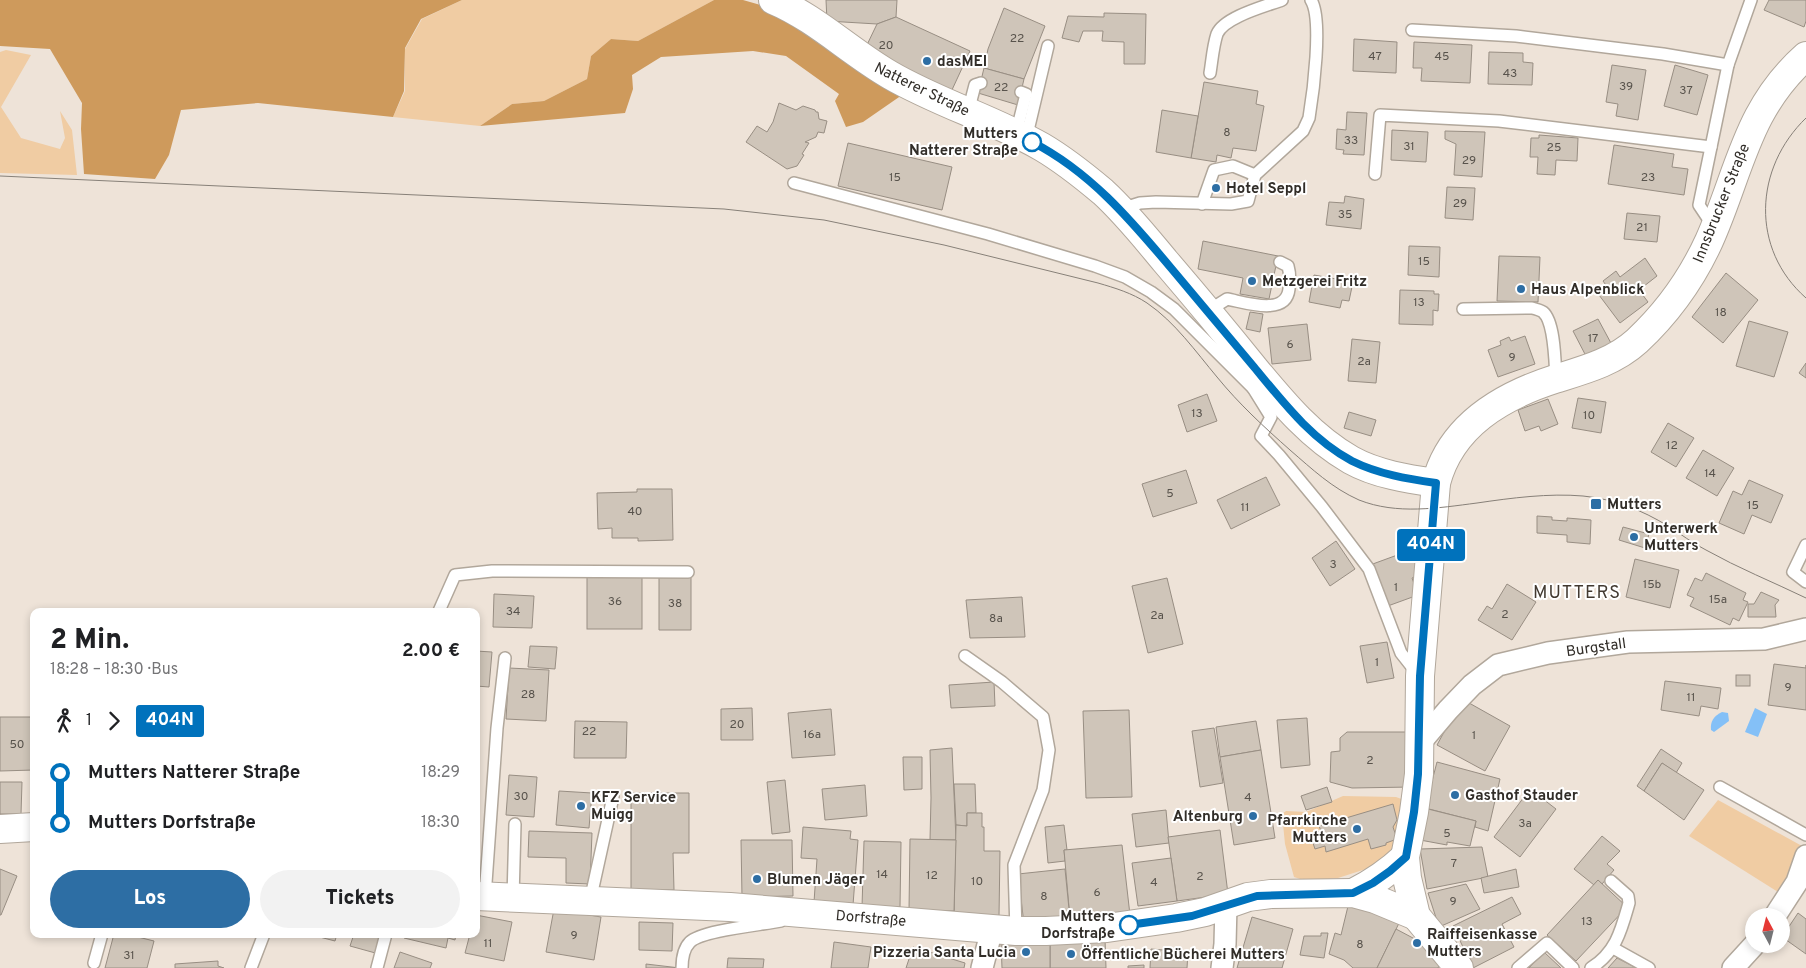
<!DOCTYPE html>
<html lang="de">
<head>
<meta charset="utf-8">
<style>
	body { margin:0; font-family:Overpass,sans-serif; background:#f2f2f2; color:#202124; height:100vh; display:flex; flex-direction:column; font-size:19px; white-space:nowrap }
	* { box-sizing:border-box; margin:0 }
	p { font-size:16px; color:#757577 }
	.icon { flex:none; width:28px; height:28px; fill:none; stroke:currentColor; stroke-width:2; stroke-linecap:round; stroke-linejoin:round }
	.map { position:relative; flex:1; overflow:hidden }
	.side { position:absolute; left:30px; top:608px; width:450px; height:330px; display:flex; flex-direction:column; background:#fff; border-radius:10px; box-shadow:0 2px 8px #0003 }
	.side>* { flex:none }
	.badge { padding:0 10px; border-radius:4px; font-size:18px; line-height:32px }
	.needle { width:32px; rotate:353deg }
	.tools { position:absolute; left:1745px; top:908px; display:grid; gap:10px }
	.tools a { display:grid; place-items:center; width:45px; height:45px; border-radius:50%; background:#fff; box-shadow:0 2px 8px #0003; font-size:25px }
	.map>.badge { position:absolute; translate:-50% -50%; box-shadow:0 0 0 2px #fff }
	.legs { display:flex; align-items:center; gap:8px; height:55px; padding:0 20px; font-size:16px }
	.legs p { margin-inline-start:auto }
	.overview { display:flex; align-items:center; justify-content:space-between; height:85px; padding:0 20px }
	h1 { font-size:28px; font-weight:800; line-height:38px }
	.primary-button { display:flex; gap:10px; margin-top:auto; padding:10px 20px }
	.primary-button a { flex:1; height:58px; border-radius:30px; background:#2d6ea4; color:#fff; font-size:20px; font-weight:800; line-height:58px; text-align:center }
	.primary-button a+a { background:#f2f2f2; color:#202124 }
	ul { padding:0 20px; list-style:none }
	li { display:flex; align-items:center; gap:18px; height:50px; font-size:19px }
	li i { display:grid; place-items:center; width:8px; height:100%; margin:0 6px; background:currentColor }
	li i::after { content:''; width:12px; height:12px; margin:-6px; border:4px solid; border-radius:50%; background:#fff }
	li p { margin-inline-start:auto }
	li:first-child i { background:linear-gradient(#0000 50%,currentColor 0) }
	li:last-child i { background:linear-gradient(currentColor 50%,#0000 0) }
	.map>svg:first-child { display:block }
</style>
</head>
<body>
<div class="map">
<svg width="1806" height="968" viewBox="0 0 1806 968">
	<rect width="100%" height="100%" fill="#eee3d8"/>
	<g fill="#f0cca3">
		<path d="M462 0H714L638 41 611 39 591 56 587 79 544 101 512 104 480 126 393 117 405 91V49L422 19Z"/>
		<path d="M6 50 31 55 1 107 21 138 60 149 65 138 60 111 72 130 77 175 0 173V52Z"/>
		<path d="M1343 796 1396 797 1407 801 1400 840 1387 856 1366 869 1338 878 1306 881 1294 877 1285 844 1282 814 1286 811 1306 812Z"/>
		<path d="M1718 800 1802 846 1781 894 1689 836Z"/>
	</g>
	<g fill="#ce9a5c">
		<path d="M0 0H462L421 19 405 48 404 91 393 117 258 103 181 110 169 155 155 179 84 174 81 129 82 103 50 49 0 46Z"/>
		<path d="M714 0H743L768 7 818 43 902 95 863 122 846 127 835 101 839 94 786 56 753 51 661 57 632 75 633 89 625 113 480 126 512 104 544 101 587 79 591 56 611 39 638 41Z"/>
	</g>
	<g fill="#84c0f7">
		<path d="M1755 708 1767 714 1758 737 1745 732Z"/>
		<path d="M1722 712 1728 713 1729 721 1714 732 1711 730C1710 721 1714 716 1722 712Z"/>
	</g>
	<g fill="#cfc5b9" stroke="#988e83">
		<path d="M826 0H897L896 17 877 24 827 21Z"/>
		<path d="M1769 0H1806V21L1804 27 1764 10Z"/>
		<path d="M1004 8 1045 26 1024 79 984 68 988 49Z"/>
		<path d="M1104 13 1146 14 1145 64H1124V42L1102 41 1103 31H1083L1079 42 1062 38 1068 16 1104 17Z"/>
		<path d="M896 17 970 51 951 92 865 49 877 24Z"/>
		<path d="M1354 39 1397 42 1396 73 1353 71Z"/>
		<path d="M1414 42 1472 45 1470 83 1421 81 1422 68H1413Z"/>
		<path d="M1489 52 1523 53V62L1533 63 1532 85 1488 84Z"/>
		<path d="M1612 65 1646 70 1638 120 1616 116 1618 104 1606 102Z"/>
		<path d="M1675 65 1708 75 1697 115 1664 106Z"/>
		<path d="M984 68 1024 79 1018 105 978 93Z"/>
		<path d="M1204 82 1258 91 1256 104 1264 106 1256 151 1233 148 1231 158 1217 155 1216 162 1191 158Z"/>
		<path d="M779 103 796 110 803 106 815 110 816 112H818L819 119 827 121 824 133 818 132 816 137 805 142 809 143 802 154 804 155 797 166 787 169 746 142 757 126 767 132 773 122Z"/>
		<path d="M1162 110 1198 116 1191 158 1156 152Z"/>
		<path d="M1347 112 1367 113 1364 155 1343 154 1344 150 1336 149 1337 129 1346 130Z"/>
		<path d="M1392 130 1428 132 1426 162 1391 160Z"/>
		<path d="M1445 131 1485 132 1482 177 1454 175 1456 144 1445 139Z"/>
		<path d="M1539 135 1578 138 1577 161 1556 160 1555 175 1537 174 1538 157H1530L1531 138H1539Z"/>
		<path d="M848 143 952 167 942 210 838 186Z"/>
		<path d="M1614 145 1674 154 1672 167 1688 169 1684 195 1608 184Z"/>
		<path d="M1447 187 1475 188 1473 220 1445 218Z"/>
		<path d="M1345 196 1364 199 1361 229 1326 225 1329 202 1344 203Z"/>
		<path d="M1627 213 1660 216 1657 242 1624 239Z"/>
		<path d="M1203 241 1278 256 1269 299 1240 294 1243 278 1198 269Z"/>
		<path d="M1409 246 1440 247 1439 277 1408 275Z"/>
		<path d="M1499 256 1540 257 1538 302 1497 301Z"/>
		<path d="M1645 258 1657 276 1639 290 1648 302 1620 323 1599 295 1608 288 1603 281 1616 271 1620 277Z"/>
		<path d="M1726 273 1758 300 1723 343 1692 317Z"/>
		<path d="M1314 275 1353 282 1349 301 1342 300 1340 308 1309 302Z"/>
		<path d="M1400 290 1434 291V294H1439L1438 311 1433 310V325L1399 324Z"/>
		<path d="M1250 312 1263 314 1260 332 1246 329Z"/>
		<path d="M1598 319 1612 345 1587 358 1573 331Z"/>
		<path d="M1749 321 1788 332 1774 377 1736 366Z"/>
		<path d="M1307 324 1311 360 1272 364 1268 328Z"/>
		<path d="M1525 336 1535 364 1498 377 1488 350 1501 345 1500 341 1509 337 1511 341Z"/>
		<path d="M1352 339 1380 342 1376 383 1348 381Z"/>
		<path d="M1806 363V378L1799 373Z"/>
		<path d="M1207 394 1217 421 1187 432 1178 405Z"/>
		<path d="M1578 398 1606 402 1601 433 1572 428Z"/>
		<path d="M1548 399 1558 424 1541 431 1539 426 1525 431 1518 410Z"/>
		<path d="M1349 412 1376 420 1371 436 1344 428Z"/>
		<path d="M1668 423 1694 438 1676 467 1651 452Z"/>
		<path d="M1703 450 1734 468 1717 496 1686 478Z"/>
		<path d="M1186 470 1197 503 1153 517 1142 484Z"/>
		<path d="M1266 477 1280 505 1231 529 1217 500Z"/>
		<path d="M1749 480 1783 495 1771 523 1752 515 1744 534 1719 523 1733 491 1742 495Z"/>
		<path d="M637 489H672L673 540 638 541V538H612V528L598 529 597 493 637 492Z"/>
		<path d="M1537 516 1552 517V520L1567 521V518L1591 520 1590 544 1567 542V535L1537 533Z"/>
		<path d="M1623 527 1649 534 1645 548 1619 540Z"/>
		<path d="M1336 541 1355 569 1330 586 1312 558Z"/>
		<path d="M1411 550 1419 575 1412 578 1418 595 1385 607 1370 565Z"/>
		<path d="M1635 559 1679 570 1670 608 1626 597Z"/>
		<path d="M1706 573 1746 593 1743 600 1748 602 1739 621 1733 618 1730 625 1690 606 1694 598 1687 595 1695 578 1702 581Z"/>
		<rect x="587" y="574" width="55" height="55"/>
		<path d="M691 575V630H659V576Z"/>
		<path d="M1167 578 1183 644 1148 653 1132 586Z"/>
		<path d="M1507 584 1536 602 1512 640 1478 620 1487 606 1492 609Z"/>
		<path d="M1761 592 1779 600 1775 605 1776 617H1748V604H1754Z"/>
		<path d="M494 594 534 596 532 628 493 627Z"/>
		<path d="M1022 597 1025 637 970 638 966 600Z"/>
		<path d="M1387 642 1394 678 1367 683 1360 646Z"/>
		<path d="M530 646 557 647 555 669 528 667Z"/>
		<path d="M476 651 492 652 489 687 476 686Z"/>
		<path d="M1774 664 1806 668V665V710L1768 705Z"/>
		<path d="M509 668 549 670 546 721 506 719Z"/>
		<rect x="1736" y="675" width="14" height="11"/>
		<path d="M1665 681 1721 688 1718 709 1701 706 1699 716 1661 710Z"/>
		<path d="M994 682 995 706 951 708 949 685Z"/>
		<path d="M1462 699 1510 726 1485 771 1437 745Z"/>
		<path d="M752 708 753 740H721V709Z"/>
		<path d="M831 709 835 755 792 758 788 713Z"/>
		<path d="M1129 710 1132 797 1086 798 1083 711Z"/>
		<path d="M0 717H34V770L0 771Z"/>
		<path d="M1307 718 1310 765 1281 768 1277 720Z"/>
		<path d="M575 721 627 722 626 758H574Z"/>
		<path d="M1256 721 1261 750 1220 757 1216 727Z"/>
		<path d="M1214 728 1223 783 1200 787 1192 731Z"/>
		<path d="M1347 732H1409L1411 787 1352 788 1330 782 1331 752 1340 751V738Z"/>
		<path d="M952 748 956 840H930L931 798 930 750Z"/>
		<path d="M1661 749 1682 763 1676 773 1662 763 1644 791 1637 786Z"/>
		<path d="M1261 750 1275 838 1234 845 1220 757Z"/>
		<path d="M903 757H922V789L904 790Z"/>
		<path d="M1437 762 1500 779 1488 831 1475 827 1476 821 1425 808Z"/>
		<path d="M1662 763 1704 790 1684 820 1644 791Z"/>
		<path d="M509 775 537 777 534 817 506 815Z"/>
		<path d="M785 780 790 832 772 834 767 782Z"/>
		<path d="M0 782H22L21 814H0Z"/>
		<path d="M954 784H975L976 813H967V826L956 825Z"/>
		<path d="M865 785 867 816 825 820 822 789Z"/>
		<path d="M1327 787 1332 802 1306 810 1301 796Z"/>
		<path d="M1530 789 1556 809 1520 857 1494 837Z"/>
		<path d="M559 791 592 793 589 828 556 825Z"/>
		<path d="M631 793H689V853H673L674 890H631Z"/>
		<path d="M1393 804 1397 820 1393 827 1397 839 1386 843V845L1371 849 1368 839 1326 852 1325 846 1315 849 1310 834 1321 831 1319 826Z"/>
		<path d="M1428 809 1476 821 1470 846 1447 842V845L1420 840Z"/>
		<path d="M1166 810 1169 843 1136 847 1132 814Z"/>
		<path d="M967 813H982V827H984V851H1000L999 916H954L956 825 967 826Z"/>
		<path d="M1064 825 1067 850H1064L1065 861 1048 863 1045 827Z"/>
		<path d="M803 827 851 831 850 839 858 840 853 905 814 902 817 859 801 858Z"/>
		<path d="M1220 830 1228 894 1177 901 1168 837Z"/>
		<path d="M529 831 592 833 590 884 566 883V858L528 857Z"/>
		<path d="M1602 836 1620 851 1607 864 1614 870 1602 884 1598 880 1594 885 1574 869Z"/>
		<path d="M910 839 956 840 954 911 909 910Z"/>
		<path d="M741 840H792L793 896 742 897Z"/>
		<path d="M864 841 901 842 900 907H862Z"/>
		<path d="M1122 845 1130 915 1070 919 1064 850Z"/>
		<path d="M1482 847 1488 877 1427 889 1420 849Z"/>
		<path d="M1171 858 1177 901 1138 906 1132 863Z"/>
		<path d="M0 869 17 876 1 915H0Z"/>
		<path d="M1065 869 1070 919 1024 924 1018 874Z"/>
		<path d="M1516 869 1519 887 1484 893 1481 878Z"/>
		<path d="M1598 880 1627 907 1576 961 1547 935Z"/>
		<path d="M1466 884 1480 909 1439 927 1428 893Z"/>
		<path d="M1512 897 1521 914 1502 924 1514 947 1473 968 1453 926Z"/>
		<path d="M1349 902 1403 915 1377 968H1353L1344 960 1329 954 1335 933 1341 935Z"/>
		<path d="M554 909 601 917 594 960 546 952Z"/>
		<path d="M1798 913 1806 919V954L1782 937Z"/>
		<path d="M476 915 512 922 504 961 465 953 470 934H476Z"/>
		<path d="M1252 917 1293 929 1282 968H1237Z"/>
		<path d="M639 922 673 923 672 951 639 950Z"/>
		<path d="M1396 929 1445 955 1438 968H1377Z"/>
		<path d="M1321 933H1328L1324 958 1300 955 1304 936H1321Z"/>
		<path d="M114 934H126L154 941 147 968H105Z"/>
		<path d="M308 934H337L335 941Z"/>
		<path d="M354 934H385L379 954 350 946Z"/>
		<path d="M405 934H456L455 940 448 938 446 948 404 938Z"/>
		<path d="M1105 939 1106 968H1050V941Z"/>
		<path d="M1050 941V968H1002L1001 942Z"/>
		<path d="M834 942 871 947 868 968H831Z"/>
		<path d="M913 947 965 963 964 968H906Z"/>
		<path d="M1151 949 1188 952 1187 968H1150Z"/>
		<path d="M400 952 432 963 430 968H394Z"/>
		<path d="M1544 952 1561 968H1529Z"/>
		<path d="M728 958 764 959 763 968H727Z"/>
		<path d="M1617 958 1637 968H1608Z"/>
		<path d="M218 961V966L224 968H175V964Z"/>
		<path d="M646 964 680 968H646Z"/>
		<path d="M1144 965V968H1128V966Z"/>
	</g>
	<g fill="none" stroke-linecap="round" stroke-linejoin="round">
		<defs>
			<g id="lane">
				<path d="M1412 30 1516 36 1663 54 1728 65"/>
				<path d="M1210 73C1212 61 1213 46 1217 34 1224 17 1266 6 1282 0"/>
				<path d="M968 112 975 85 981 83"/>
				<path d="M1016 134 1026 94 1021 92"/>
				<path d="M1026 139 1048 46"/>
				<path d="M1375 174 1380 115 1499 121 1711 147"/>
				<path d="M794 183 988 234 1095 266 1125 277 1151 292 1174 309 1253 388 1262 380"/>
				<path d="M1202 204 1214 170 1233 166 1255 175"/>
				<path d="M1121 209 1140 203 1156 202 1231 204 1248 201 1255 175 1303 131 1309 118C1313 94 1323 19 1311 0"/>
				<path d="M1713 226 1699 205 1728 65 1751 0"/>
				<path d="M1463 309 1532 308C1536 309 1540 310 1543 312 1555 322 1555 364 1556 379"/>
				<path d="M1208 311 1227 299C1244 302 1286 317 1289 289 1290 282 1290 273 1288 266L1280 262"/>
				<path d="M1253 388 1271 417 1261 436 1279 455 1322 507 1369 569 1401 653 1416 672"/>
				<path d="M1806 545 1793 572 1806 582"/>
				<path d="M439 611 455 575 492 571 688 572"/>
				<path d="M965 656 1002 682 1043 717 1049 750 1043 790 1014 865 1016 931"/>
				<path d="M1720 787 1806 835"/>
				<path d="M485 897 497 728 505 658"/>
				<path d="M513 898 515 824"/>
				<path d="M590 901 613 797"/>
				<path d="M1613 948 1649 968"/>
				<path d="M94 963 102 934"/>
				<path d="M251 968 264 934"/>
				<path d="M377 968 386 934"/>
				<path d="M682 968C682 959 683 949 690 942 702 930 762 925 781 921"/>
				<path d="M1518 968 1547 943 1573 968"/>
				<path d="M1591 968C1616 952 1621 931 1629 903L1628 896 1611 881"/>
			</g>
			<g id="street">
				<path d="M1420 743 1448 710 1472 685 1498 665 1548 653 1628 642 1764 639 1806 629"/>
				<path d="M1775 916 1797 882 1806 856"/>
				<path d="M982 968 992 929"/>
				<path d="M1222 968 1225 944 1226 905"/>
				<path d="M1733 968 1755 944"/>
			</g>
			<g id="secondary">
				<path d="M773 0C816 18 850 52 890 75 938 103 993 119 1042 147 1064 160 1084 176 1103 192 1126 213 1145 237 1165 261 1195 296 1225 332 1254 368 1283 403 1311 437 1351 460 1376 474 1408 479 1436 483"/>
				<path d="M0 829 34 827"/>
				<path d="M1353 893C1373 883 1389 872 1405 857"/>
				<path d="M476 896 730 907 1016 931H1046L1107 928 1176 918 1205 912 1248 897 1271 894 1353 893 1375 899 1416 916"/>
				<path d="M1459 968 1416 916 1407 878 1405 857 1414 812 1419 774 1420 676 1436 483C1451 425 1502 396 1555 379 1584 370 1614 362 1637 341 1667 313 1692 278 1709 241 1740 172 1746 109 1806 56"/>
			</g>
		</defs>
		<use href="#lane" stroke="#b1a79b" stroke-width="14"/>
		<use href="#street" stroke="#b1a79b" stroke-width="24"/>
		<use href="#secondary" stroke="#b1a79b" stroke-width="30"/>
		<use href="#lane" stroke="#fff" stroke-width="11"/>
		<use href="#street" stroke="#fff" stroke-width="21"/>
		<use href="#secondary" stroke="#fff" stroke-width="28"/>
		<g stroke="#878078" stroke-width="1">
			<path d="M1806 118C1754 168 1750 249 1806 298"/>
			<path d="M0 176 724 209 824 220 944 245 1098 283C1115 288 1132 293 1147 303 1175 322 1196 352 1217 377 1239 404 1264 427 1290 450 1312 469 1332 488 1359 500 1397 515 1438 508 1477 503 1511 498 1549 493 1583 496 1614 499 1642 510 1668 526 1681 534 1692 543 1706 550 1738 568 1773 582 1806 598"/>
		</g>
	</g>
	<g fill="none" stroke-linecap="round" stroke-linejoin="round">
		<defs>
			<path id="line-1" d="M1032 142C1089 171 1130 219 1171 268 1199 301 1226 334 1254 367 1283 402 1311 439 1352 461 1378 474 1408 479 1436 483L1420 676 1418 774 1414 812 1406 857 1390 871 1373 883 1353 893 1257 896 1192 916 1129 925"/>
		</defs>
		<use href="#line-1" stroke="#fff" stroke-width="11"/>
		<use href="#line-1" stroke="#0072bc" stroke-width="8"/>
	</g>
	<g fill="#2d6ea4" stroke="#fff" stroke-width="2">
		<circle cx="927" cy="61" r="5"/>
		<circle cx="1216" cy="188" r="5"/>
		<circle cx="1252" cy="281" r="5"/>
		<circle cx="1521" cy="289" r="5"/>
		<rect x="1590" y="498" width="12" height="12" rx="2.5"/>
		<circle cx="1634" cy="537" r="5"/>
		<circle cx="1455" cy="795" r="5"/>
		<circle cx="581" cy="806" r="5"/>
		<circle cx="1253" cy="816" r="5"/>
		<circle cx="1357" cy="829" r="5"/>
		<circle cx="757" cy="879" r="5"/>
		<circle cx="1417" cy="943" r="5"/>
		<circle cx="1026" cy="952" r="5"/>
		<circle cx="1071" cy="954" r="5"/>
	</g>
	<g fill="#fff" stroke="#0072bc" stroke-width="2.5">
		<circle cx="1032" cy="142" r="9"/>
		<circle cx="1129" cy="925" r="9"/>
	</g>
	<g text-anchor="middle" stroke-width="4" stroke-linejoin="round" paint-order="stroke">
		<g font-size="12" fill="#58534c">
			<text x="1017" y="42">22</text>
			<text x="886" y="49">20</text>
			<text x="1375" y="60">47</text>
			<text x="1442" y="60">45</text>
			<text x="1510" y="77">43</text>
			<text x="1626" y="90">39</text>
			<text x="1001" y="91">22</text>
			<text x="1686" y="94">37</text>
			<text x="1227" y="136">8</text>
			<text x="1351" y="144">33</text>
			<text x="1409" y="150">31</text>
			<text x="1554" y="151">25</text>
			<text x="1469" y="164">29</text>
			<text x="895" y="181">15</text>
			<text x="1648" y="181">23</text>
			<text x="1460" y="207">29</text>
			<text x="1345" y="218">35</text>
			<text x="1642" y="231">21</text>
			<text x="1424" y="265">15</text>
			<text x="1419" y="306">13</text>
			<text x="1721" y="316">18</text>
			<text x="1593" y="342">17</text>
			<text x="1290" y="348">6</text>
			<text x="1512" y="361">9</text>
			<text x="1364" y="365">2a</text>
			<text x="1197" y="417">13</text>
			<text x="1589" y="419">10</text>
			<text x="1672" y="449">12</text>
			<text x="1710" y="477">14</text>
			<text x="1170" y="497">5</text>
			<text x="1753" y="509">15</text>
			<text x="1245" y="511">11</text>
			<text x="635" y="515">40</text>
			<text x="1333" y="568">3</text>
			<text x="1652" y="588">15b</text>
			<text x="1396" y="591">1</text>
			<text x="1718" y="603">15a</text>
			<text x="615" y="605">36</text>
			<text x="675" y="607">38</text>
			<text x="513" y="615">34</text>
			<text x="1505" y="618">2</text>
			<text x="1157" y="619">2a</text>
			<text x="996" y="622">8a</text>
			<text x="1377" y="666">1</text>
			<text x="1788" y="691">9</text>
			<text x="528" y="698">28</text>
			<text x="1691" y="701">11</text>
			<text x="737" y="728">20</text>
			<text x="589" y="735">22</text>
			<text x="812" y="738">16a</text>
			<text x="1474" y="739">1</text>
			<text x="17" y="748">50</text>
			<text x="1370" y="764">2</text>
			<text x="521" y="800">30</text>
			<text x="1248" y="801">4</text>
			<text x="1525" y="827">3a</text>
			<text x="1447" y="837">5</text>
			<text x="1454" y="867">7</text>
			<text x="882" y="878">14</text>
			<text x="932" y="879">12</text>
			<text x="1200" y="880">2</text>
			<text x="977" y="885">10</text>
			<text x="1154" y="886">4</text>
			<text x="1097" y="896">6</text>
			<text x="1044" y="900">8</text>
			<text x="1453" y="905">9</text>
			<text x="1587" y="925">13</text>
			<text x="574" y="939">9</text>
			<text x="488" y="947">11</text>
			<text x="1360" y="948">8</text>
			<text x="129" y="959">31</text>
		</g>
		<g font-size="15" font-weight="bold" fill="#312d28" stroke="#fff" text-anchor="start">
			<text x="937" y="66">dasMEI</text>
			<text x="1226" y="193">Hotel Seppl</text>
			<text x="1262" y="286">Metzgerei Fritz</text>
			<text x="1531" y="294">Haus Alpenblick</text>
			<text x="1607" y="509">Mutters</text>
			<text x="1644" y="533">Unterwerk<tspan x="1644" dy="17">Mutters</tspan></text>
			<text x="1465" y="800">Gasthof Stauder</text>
			<text x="591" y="802">KFZ Service<tspan x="591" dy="17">Muigg</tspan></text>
			<text x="1243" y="821" text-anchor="end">Altenburg</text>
			<text x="1347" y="825" text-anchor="end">Pfarrkirche<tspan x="1347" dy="17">Mutters</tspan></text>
			<text x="767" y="884">Blumen Jäger</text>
			<text x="1427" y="939">Raiffeisenkasse<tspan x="1427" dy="17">Mutters</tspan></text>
			<text x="1016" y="957" text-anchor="end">Pizzeria Santa Lucia</text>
			<text x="1081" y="959">Öffentliche Bücherei Mutters</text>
		</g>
		<g font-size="15" fill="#312d28" stroke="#fff">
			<text transform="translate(922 89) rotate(26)" y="5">Natterer Straße</text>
			<text transform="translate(1721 203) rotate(-68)" y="5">Innsbrucker Straße</text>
			<text transform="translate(1596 647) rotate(-8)" y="5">Burgstall</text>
			<text transform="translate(871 918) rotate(5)" y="5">Dorfstraße</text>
		</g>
		<g font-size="15" font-weight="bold" fill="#312d28" stroke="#fff" text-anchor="end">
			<text x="1018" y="138">Mutters<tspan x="1018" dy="17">Natterer Straße</tspan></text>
			<text x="1115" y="921">Mutters<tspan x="1115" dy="17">Dorfstraße</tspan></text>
		</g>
		<g font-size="18" letter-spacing="1" fill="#423930" stroke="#fff">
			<text x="1577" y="598">MUTTERS</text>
		</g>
	</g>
</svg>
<div class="tools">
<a><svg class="needle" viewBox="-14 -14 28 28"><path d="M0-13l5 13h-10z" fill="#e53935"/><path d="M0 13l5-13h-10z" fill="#757577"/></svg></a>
</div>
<b class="badge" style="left:1431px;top:545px;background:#0072bc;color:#fff">404N</b>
<section class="side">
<div class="overview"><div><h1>2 Min.</h1><p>18:28 – 18:30 · Bus</p></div><b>2.00 €</b></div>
<div class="legs"><svg class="icon" aria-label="walk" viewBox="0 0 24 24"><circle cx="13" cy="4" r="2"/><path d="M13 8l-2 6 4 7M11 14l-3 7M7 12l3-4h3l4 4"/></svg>1<svg class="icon" aria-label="forward" viewBox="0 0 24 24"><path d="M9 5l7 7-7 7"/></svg><b class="badge" style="background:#0072bc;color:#fff">404N</b></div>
<ul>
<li><i style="color:#0072bc"></i><b>Mutters Natterer Straße</b><p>18:29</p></li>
<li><i style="color:#0072bc"></i><b>Mutters Dorfstraße</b><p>18:30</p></li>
</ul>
<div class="primary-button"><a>Los</a><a>Tickets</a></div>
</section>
</div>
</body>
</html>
